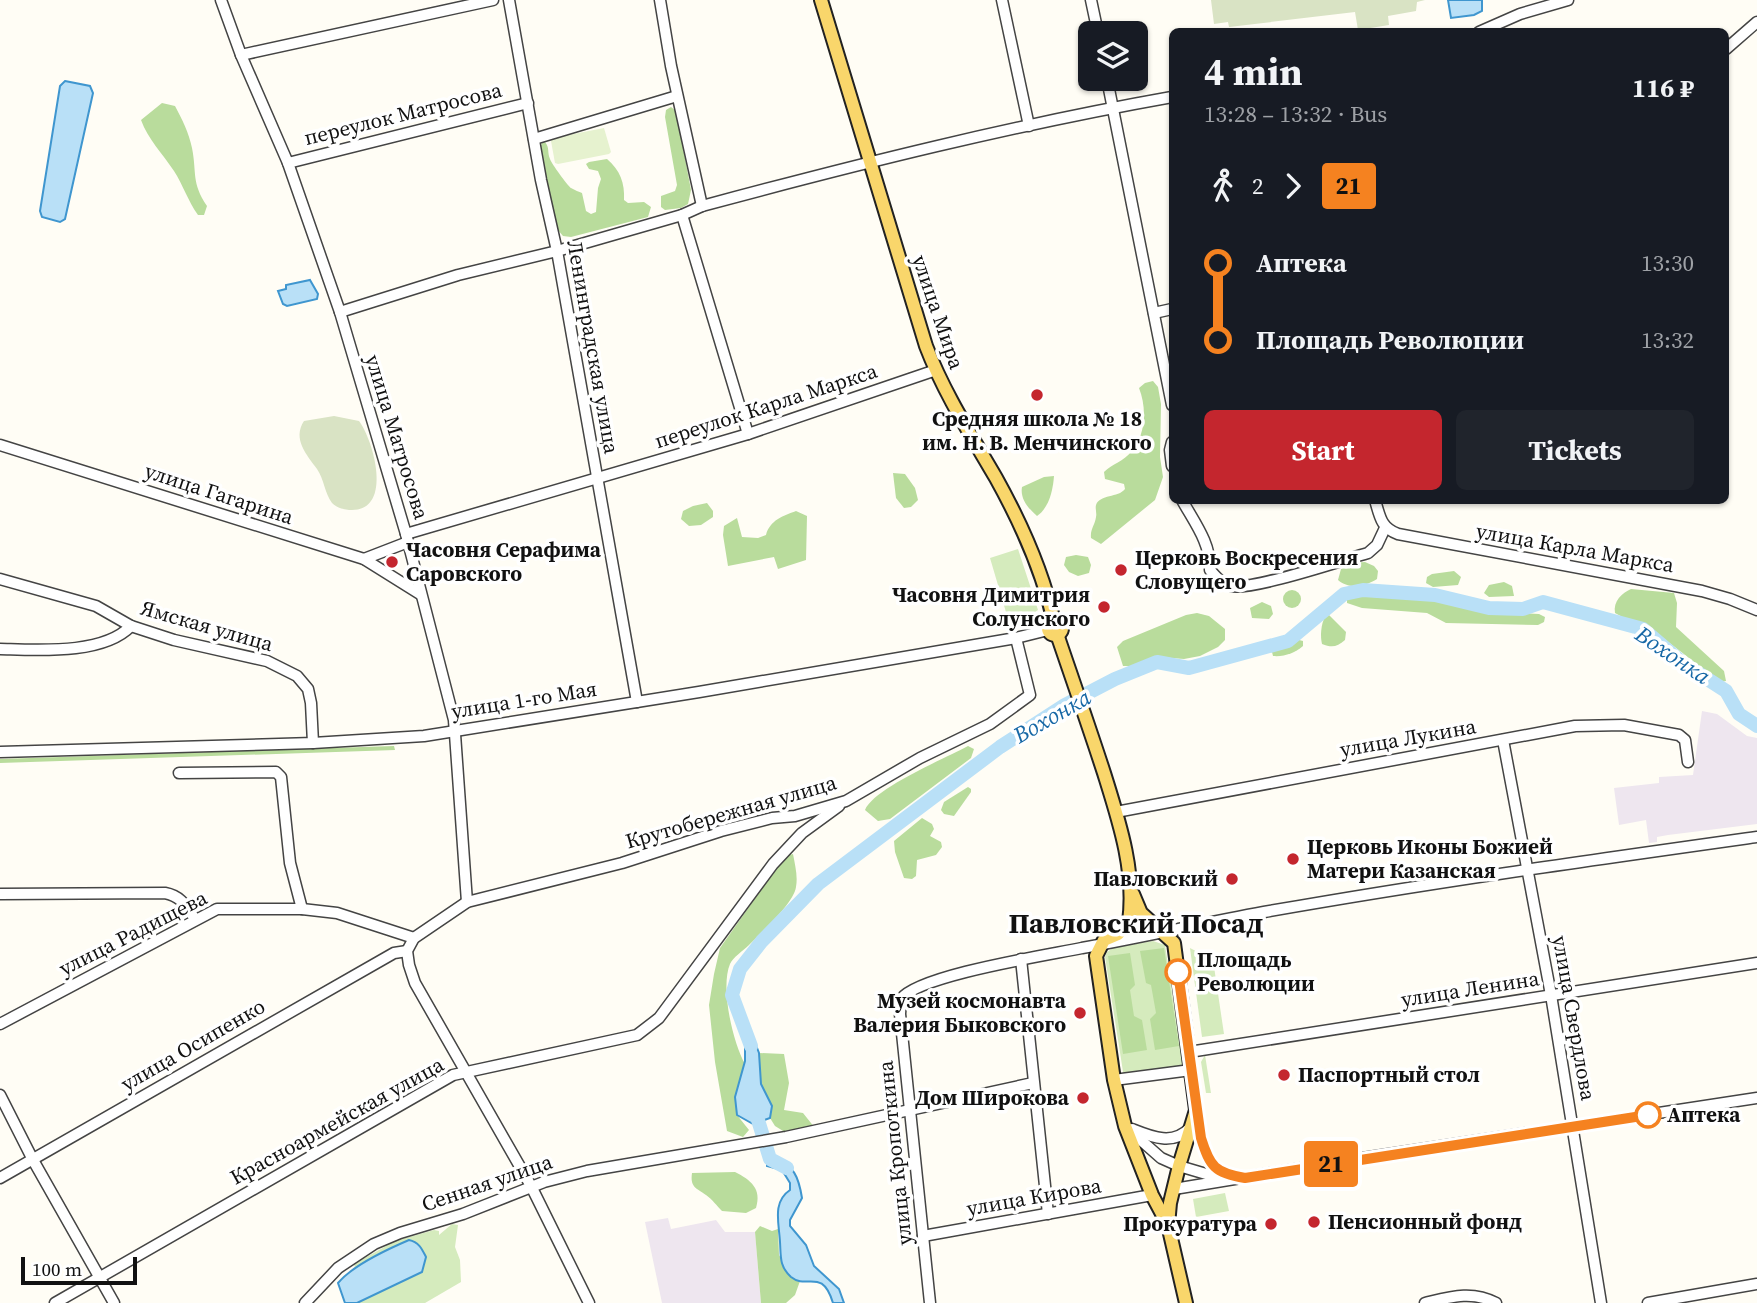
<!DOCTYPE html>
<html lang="en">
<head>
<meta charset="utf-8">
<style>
	body { margin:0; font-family:"Source Serif 4",serif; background:#20242c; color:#f1f3f6; height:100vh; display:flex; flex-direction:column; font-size:26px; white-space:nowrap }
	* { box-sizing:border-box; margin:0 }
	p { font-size:23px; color:#9ea1a6 }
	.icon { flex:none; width:38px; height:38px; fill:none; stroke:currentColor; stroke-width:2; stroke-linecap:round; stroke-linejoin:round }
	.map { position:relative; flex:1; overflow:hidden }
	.details { position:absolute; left:1169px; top:28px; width:560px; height:476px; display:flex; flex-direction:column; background:#171b24; border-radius:10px; box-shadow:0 2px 5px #0004 }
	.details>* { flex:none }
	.badge { padding:0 14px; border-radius:5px; font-size:24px; line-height:46px }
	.tools { position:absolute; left:1078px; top:21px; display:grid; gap:14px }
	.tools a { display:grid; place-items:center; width:70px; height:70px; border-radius:10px; background:#171b24; box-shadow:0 2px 5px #0004; font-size:35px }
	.scale { position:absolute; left:21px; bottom:18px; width:116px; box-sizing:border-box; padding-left:7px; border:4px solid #111; border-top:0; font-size:19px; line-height:24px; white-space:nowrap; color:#111; -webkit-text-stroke:5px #fff; paint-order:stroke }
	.map>.badge { position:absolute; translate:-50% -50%; box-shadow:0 0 0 4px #fff }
	.legs { display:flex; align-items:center; gap:10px; height:77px; padding:0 35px; font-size:23px }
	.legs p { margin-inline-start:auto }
	.overview { display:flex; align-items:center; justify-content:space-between; height:119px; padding:0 35px }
	h1 { font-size:38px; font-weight:700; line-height:52px }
	.button { display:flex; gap:14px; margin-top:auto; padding:14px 35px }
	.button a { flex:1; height:80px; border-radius:10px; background:#c4262e; color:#fff; font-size:28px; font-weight:700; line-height:80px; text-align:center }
	.button a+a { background:#20242c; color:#f1f3f6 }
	ul { padding:0 35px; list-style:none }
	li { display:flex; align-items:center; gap:24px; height:77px; font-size:26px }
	li i { display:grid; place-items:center; width:10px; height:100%; margin:0 9px; background:currentColor }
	li i::after { content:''; width:18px; height:18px; margin:-9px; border:5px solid; border-radius:50%; background:#171b24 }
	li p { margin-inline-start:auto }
	li:first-child i { background:linear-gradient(#0000 50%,currentColor 0) }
	li:last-child i { background:linear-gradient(currentColor 50%,#0000 0) }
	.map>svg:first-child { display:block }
</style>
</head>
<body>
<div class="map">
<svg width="1757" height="1303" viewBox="0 0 1757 1303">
	<rect width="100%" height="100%" fill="#fffdf5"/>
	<g fill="#eee6ef">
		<path d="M1702 711 1717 714 1747 736 1757 738V824L1668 835 1657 837V842L1649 843 1646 820 1619 825 1614 788 1659 783V777L1693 775Z"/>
		<path d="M668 1218 671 1229 716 1220 725 1232H755L761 1303H662L645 1222Z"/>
	</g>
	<g fill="#d5ebbd">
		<path d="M1018 549 1038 610 1022 620 1005 625 1008 619 990 558Z"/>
		<path d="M1153 941 1165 945 1184 1070 1124 1078 1105 957 1107 952 1113 948Z"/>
		<path d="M1190 948 1213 960 1224 1034 1202 1037Z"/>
		<path d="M1205 1055 1211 1093H1206L1201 1062Z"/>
		<path d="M1225 1193 1229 1211 1196 1217 1193 1199Z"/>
		<path d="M452 1224 458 1225 455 1247 460 1260 461 1282 425 1303H357L403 1281 409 1240 362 1265 355 1268 354 1264 395 1241 434 1230 439 1231V1235Z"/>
	</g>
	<g fill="#b9dc9c">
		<path d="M162 103 175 106C182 119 189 133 192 148 197 173 191 182 207 206L204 215H198C188 201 183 185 174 171 162 153 148 139 141 120Z"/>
		<path d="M671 107 676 111 691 190 688 204 681 208 665 210 661 207V196L675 191 677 185 665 117 666 110Z"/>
		<path d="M545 142C550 148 547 152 550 159 551 163 568 186 571 188 575 190 579 192 582 193L586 211 591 214 596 212 598 188 601 179 598 171 589 169 586 164 589 162 607 159C620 170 625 183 624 200L628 203 644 202 651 207 648 217 571 237 563 236 558 230 540 148 542 143Z"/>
		<path d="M1153 381 1158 387 1161 404 1160 457 1163 477 1155 500 1101 544 1091 538C1090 529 1095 525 1096 517 1097 513 1095 509 1096 505 1100 494 1118 498 1125 489L1124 484 1105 479 1104 472C1112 464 1124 461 1131 452 1146 435 1147 408 1139 388L1145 383Z"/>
		<path d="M893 473 905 474 915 488 918 500 911 507 904 508 896 498Z"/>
		<path d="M1054 476C1053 490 1049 508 1037 516 1028 508 1020 499 1022 487L1044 477Z"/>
		<path d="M707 503 713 511V517L701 525 689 526 681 519 683 511 693 506Z"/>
		<path d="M796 511 807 516 806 560 778 569 774 557 728 566 723 535 724 526 737 518 742 537 758 538 766 535C770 520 783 516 796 511Z"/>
		<path d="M1076 555 1088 557 1091 565 1089 573 1078 576 1069 572 1064 565 1066 557Z"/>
		<path d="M1365 562 1374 566 1378 571 1377 579C1366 586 1349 590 1338 580L1341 569 1353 563Z"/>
		<path d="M1454 571 1461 577 1458 585 1433 587 1426 583 1427 577 1432 574Z"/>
		<path d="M1504 582 1512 586 1514 596 1489 597 1484 593 1489 585Z"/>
		<path d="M1631 589 1674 593 1677 603 1676 627 1724 671 1726 681 1720 682 1649 627 1626 619 1615 613C1613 601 1622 593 1631 589Z"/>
		<circle cx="1292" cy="599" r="9"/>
		<path d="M1363 594 1426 598 1496 612 1539 614 1545 617 1544 622 1538 625 1446 623 1427 613 1362 608 1347 603V599Z"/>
		<path d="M1262 602 1271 606 1273 614 1269 619 1252 618 1250 608Z"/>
		<path d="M1197 613 1209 616 1225 629V640L1218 647 1200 656 1184 659 1159 657 1138 666H1123L1117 647 1123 641 1186 615Z"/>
		<path d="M1329 615 1346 632 1345 640C1337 647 1332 648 1322 644 1320 636 1321 624 1325 617Z"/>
		<path d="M1299 640 1303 641V646C1295 653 1284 657 1273 656L1272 652Z"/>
		<path d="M394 746 395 750 0 763V759Z"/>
		<path d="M968 746 974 749 971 758 890 819 878 821 865 810C874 788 944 759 968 746Z"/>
		<path d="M968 787 971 789V792L954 816 944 814 941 810 944 802Z"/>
		<path d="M922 818 932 824 934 829 930 836 941 842 942 847 936 855 917 860 916 876 912 879 904 878 895 852 894 841Z"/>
		<path d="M793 854C795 865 798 876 796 887 794 903 761 933 749 945 743 951 733 957 730 964 720 988 733 1043 745 1064L735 1097 737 1115 749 1130 743 1137 727 1131 715 1062 709 1005 714 974 720 948 785 856Z"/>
		<path d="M1164 948 1179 1046 1155 1050 1150 1019 1156 1013 1151 985 1146 983 1140 951Z"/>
		<path d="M1130 953 1135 985 1130 990 1134 1016 1142 1020 1147 1050 1123 1054 1108 956Z"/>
		<path d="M759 1053 784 1054 789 1083 784 1110 803 1113 815 1128 788 1134 775 1126 770 1118 772 1106 761 1084Z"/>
		<path d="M735 1172C751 1180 762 1189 756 1208L746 1213 722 1211C717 1206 712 1199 706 1195 696 1188 690 1187 692 1173Z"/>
		<path d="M760 1226 772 1231 778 1229 779 1255 792 1278 800 1281 795 1295 786 1303H761L755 1232Z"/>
	</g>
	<g fill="#d9e3c4">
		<path d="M1211 0H1425L1417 2 1416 11 1388 16 1389 25 1358 30 1355 12 1229 27 1228 22 1214 24Z"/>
		<path d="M334 416 359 421C374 441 393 510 352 510 345 510 337 508 332 503 325 494 324 479 317 469 307 455 292 439 304 421Z"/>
	</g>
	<path fill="#e6f2cf" d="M604 128 611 152 609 154 558 164 555 163 551 141 553 138Z"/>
	<g fill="#b9e0f7" stroke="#3f96cf" stroke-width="2">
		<path d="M1448 0H1482V11L1474 15 1451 18Z"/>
		<path d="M65 81 90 86 93 93 65 219 60 222 42 217 40 211 60 86Z"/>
		<path d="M310 280 318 294 317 299 287 306 283 304 278 291 286 289V285Z"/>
		<path d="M745 1028 750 1030 759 1053 761 1084 772 1106 770 1118 753 1124 737 1115 735 1097 745 1061Z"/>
		<path d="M772 1160C794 1162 799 1179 802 1198L790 1220V1226L806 1245 814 1266 839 1289 844 1303H833C822 1267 807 1290 791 1277 779 1266 781 1256 780 1242 779 1223 772 1202 790 1190V1183L782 1170 767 1166V1163Z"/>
		<path d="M409 1240C419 1242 422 1249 426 1257L422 1272 357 1303H345L338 1283C353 1265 388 1249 409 1240Z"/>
	</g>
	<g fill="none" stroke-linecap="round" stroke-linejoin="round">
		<g stroke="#b9e0f7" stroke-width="14">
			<path d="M751 1046 732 995 740 969 762 941 818 884 1000 747 1065 705 1115 679 1157 662 1189 668 1288 641 1344 594 1363 590 1435 595 1489 608 1523 609 1543 602 1643 629 1684 664 1726 691 1739 714 1757 726"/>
			<path d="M754 1107 770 1159 787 1168"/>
		</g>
		<defs>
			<g id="minor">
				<path d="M221 0 241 55 288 163 340 312 406 534 454 720 467 902"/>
				<path d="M509 0 541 180 557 251 637 702"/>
				<path d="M660 0 671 66 702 206"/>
				<path d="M1002 0 1029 126"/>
				<path d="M1091 0 1098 33"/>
				<path d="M1479 32 1520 14 1568 0"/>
				<path d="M1726 49 1757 22"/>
				<path d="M241 55 493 0"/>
				<path d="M1107 79 1172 405"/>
				<path d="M534 139 677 96"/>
				<path d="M288 163 528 103"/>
				<path d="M682 215 748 434"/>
				<path d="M340 312 458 275 557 251 682 215 702 206C858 164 1014 125 1172 97"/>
				<path d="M1154 313 1172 309"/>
				<path d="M1172 442 1170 450 1172 466"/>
				<path d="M0 445 364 559 420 594"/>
				<path d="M1182 500C1194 522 1211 543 1210 570 1216 577 1222 584 1231 586 1251 591 1343 560 1368 553L1377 545 1385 528"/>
				<path d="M1375 500C1380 517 1381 528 1398 534L1702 591 1730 599 1757 610"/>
				<path d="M406 534 748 434 936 370"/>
				<path d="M364 559 408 542"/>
				<path d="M0 579 96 606 131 626 174 640 267 661 297 676 308 689 311 703 313 743"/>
				<path d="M0 649C38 650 103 655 131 626"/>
				<path d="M1503 740 1551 995 1601 1303"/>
				<path d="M0 752 313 743 424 736 699 692 1016 638 1048 630"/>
				<path d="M179 773 276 772 281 777 290 863 302 909"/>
				<path d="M1116 812 1575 726 1624 725 1679 735 1685 740 1688 762"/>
				<path d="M0 894 165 893C181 896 186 906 195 919"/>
				<path d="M1021 959 1048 1214"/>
				<path d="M0 1024 217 909H302L337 913 414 938"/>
				<path d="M1189 1052 1757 963"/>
				<path d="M1114 1080 1191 1070"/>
				<path d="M0 1095 33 1160 114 1303"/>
				<path d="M1196 1114C1201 1137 1203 1169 1231 1175"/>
				<path d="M1127 1128 1161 1158 1179 1166 1223 1179"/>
				<path d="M1132 1129C1152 1137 1173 1146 1190 1128"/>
				<path d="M0 1178 394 953 407 951"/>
				<path d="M1174 1189 1363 1158 1757 1098"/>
				<path d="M923 1236 1152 1195"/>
				<path d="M55 1303 453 1075 637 1035 659 1018 773 864 802 833 839 806"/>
				<path d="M305 1303 338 1268 374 1244 400 1233 463 1214 544 1182 587 1171 786 1137 1033 1083"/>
				<path d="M589 1303 531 1186 415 983 409 965 407 951 414 938 467 902 622 863 721 831 772 818 795 816 846 801 920 758 990 724 1030 695 1016 638"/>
				<path d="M930 1303 900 1014 901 999C918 975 1049 955 1082 948 1143 937 1204 923 1264 912 1428 883 1593 860 1757 837"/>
				<path d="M1425 1303C1450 1297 1472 1290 1496 1303"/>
				<path d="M1648 1303 1757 1284"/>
			</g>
			<g id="major">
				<path d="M821 0 926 346C944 393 971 435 996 478 1021 523 1043 572 1054 622"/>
				<circle cx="1055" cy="628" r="7"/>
				<path d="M1057 634C1073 681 1089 727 1104 773 1119 821 1136 872 1129 922L1118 934 1104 940 1096 956 1114 1080 1125 1126 1152 1195 1168 1225 1186 1303"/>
				<path d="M1133 894 1141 913 1174 943 1196 1110 1179 1166 1170 1203 1168 1225"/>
			</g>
		</defs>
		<use href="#minor" stroke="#444" stroke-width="13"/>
		<use href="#major" stroke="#222" stroke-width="16"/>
		<use href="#minor" stroke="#fff" stroke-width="10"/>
		<use href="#major" stroke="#f9d66b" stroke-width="12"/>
	</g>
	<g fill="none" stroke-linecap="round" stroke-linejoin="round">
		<defs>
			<path id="line-1" d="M1178 972 1201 1138C1210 1167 1215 1173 1245 1178L1648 1115"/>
		</defs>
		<use href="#line-1" stroke="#fff" stroke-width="16"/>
		<use href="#line-1" stroke="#f58220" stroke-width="10"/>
	</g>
	<g fill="#c4262e" stroke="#fff" stroke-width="2.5">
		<circle cx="1037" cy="395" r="7"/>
		<circle cx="392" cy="562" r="7"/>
		<circle cx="1121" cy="570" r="7"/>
		<circle cx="1104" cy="607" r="7"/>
		<circle cx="1293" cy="859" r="7"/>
		<circle cx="1232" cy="879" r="7"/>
		<circle cx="1080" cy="1013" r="7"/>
		<circle cx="1284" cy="1075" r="7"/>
		<circle cx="1083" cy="1098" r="7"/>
		<circle cx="1314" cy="1222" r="7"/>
		<circle cx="1271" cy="1224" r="7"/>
	</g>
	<g fill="#fff" stroke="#f58220" stroke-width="3.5">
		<circle cx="1178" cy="972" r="12"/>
		<circle cx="1648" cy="1115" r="12"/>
	</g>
	<g text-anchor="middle" stroke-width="7" stroke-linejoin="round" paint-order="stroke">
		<g font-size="21" fill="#111" stroke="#fff">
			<text transform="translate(403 114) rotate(-14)" y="7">переулок Матросова</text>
			<text transform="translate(938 312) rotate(71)" y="7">улица Мира</text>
			<text transform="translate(593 347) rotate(80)" y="7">Ленинградская улица</text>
			<text transform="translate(766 406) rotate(-18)" y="7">переулок Карла Маркса</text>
			<text transform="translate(397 437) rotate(73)" y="7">улица Матросова</text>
			<text transform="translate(219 494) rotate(18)" y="7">улица Гагарина</text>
			<text transform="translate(1575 548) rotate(10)" y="7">улица Карла Маркса</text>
			<text transform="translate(207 626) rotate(16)" y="7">Ямская улица</text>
			<text transform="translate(524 700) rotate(-9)" y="7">улица 1-го Мая</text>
			<text transform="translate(1408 738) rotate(-10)" y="7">улица Лукина</text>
			<text transform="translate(731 812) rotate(-16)" y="7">Крутобережная улица</text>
			<text transform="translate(133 933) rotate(-27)" y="7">улица Радищева</text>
			<text transform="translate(1470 989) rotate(-9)" y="7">улица Ленина</text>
			<text transform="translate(1574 1018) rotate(80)" y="7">улица Свердлова</text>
			<text transform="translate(193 1045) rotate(-30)" y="7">улица Осипенко</text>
			<text transform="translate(337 1121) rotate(-29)" y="7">Красноармейская улица</text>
			<text transform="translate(895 1153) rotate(-96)" y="7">улица Кропоткина</text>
			<text transform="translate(487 1183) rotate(-19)" y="7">Сенная улица</text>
			<text transform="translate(1034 1197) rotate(-10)" y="7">улица Кирова</text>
		</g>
		<g font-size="21" font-weight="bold" fill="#111" stroke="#fff" text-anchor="start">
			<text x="1037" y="426" text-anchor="middle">Средняя школа № 18<tspan x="1037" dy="24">им. Н. В. Менчинского</tspan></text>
			<text x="406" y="557">Часовня Серафима<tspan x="406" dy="24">Саровского</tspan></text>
			<text x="1135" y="565">Церковь Воскресения<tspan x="1135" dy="24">Словущего</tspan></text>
			<text x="1090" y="602" text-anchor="end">Часовня Димитрия<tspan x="1090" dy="24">Солунского</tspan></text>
			<text x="1307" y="854">Церковь Иконы Божией<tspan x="1307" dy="24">Матери Казанская</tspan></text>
			<text x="1218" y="886" text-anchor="end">Павловский</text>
			<text x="1066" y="1008" text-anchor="end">Музей космонавта<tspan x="1066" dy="24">Валерия Быковского</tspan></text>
			<text x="1298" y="1082">Паспортный стол</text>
			<text x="1069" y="1105" text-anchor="end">Дом Широкова</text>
			<text x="1328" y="1229">Пенсионный фонд</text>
			<text x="1257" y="1231" text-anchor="end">Прокуратура</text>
		</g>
		<g font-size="21" font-weight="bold" fill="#111" stroke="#fff" text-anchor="start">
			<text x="1197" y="967">Площадь<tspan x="1197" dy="24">Революции</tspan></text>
			<text x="1667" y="1122">Аптека</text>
		</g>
		<g font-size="23" font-style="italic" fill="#1768a6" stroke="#fff">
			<text transform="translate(1673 655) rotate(34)" y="8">Вохонка</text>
			<text transform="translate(1052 716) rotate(-30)" y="8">Вохонка</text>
		</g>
		<g font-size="28" font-weight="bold" fill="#111" stroke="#fff">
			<text x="1136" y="933">Павловский Посад</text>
		</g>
	</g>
</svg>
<div class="tools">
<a><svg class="icon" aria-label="layers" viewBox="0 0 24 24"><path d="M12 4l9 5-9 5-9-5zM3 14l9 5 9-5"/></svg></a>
</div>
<div class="scale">100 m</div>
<b class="badge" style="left:1331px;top:1164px;background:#f58220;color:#111">21</b>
<section class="details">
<div class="overview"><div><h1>4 min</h1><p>13:28 – 13:32 · Bus</p></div><b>116 ₽</b></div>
<div class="legs"><svg class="icon" aria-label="walk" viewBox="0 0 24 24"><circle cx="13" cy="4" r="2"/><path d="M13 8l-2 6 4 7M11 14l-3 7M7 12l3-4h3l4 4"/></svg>2<svg class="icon" aria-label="forward" viewBox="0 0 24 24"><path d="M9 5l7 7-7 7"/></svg><b class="badge" style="background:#f58220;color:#111">21</b></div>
<ul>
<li><i style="color:#f58220"></i><b>Аптека</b><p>13:30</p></li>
<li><i style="color:#f58220"></i><b>Площадь Революции</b><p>13:32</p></li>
</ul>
<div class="button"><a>Start</a><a>Tickets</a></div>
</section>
</div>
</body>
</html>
